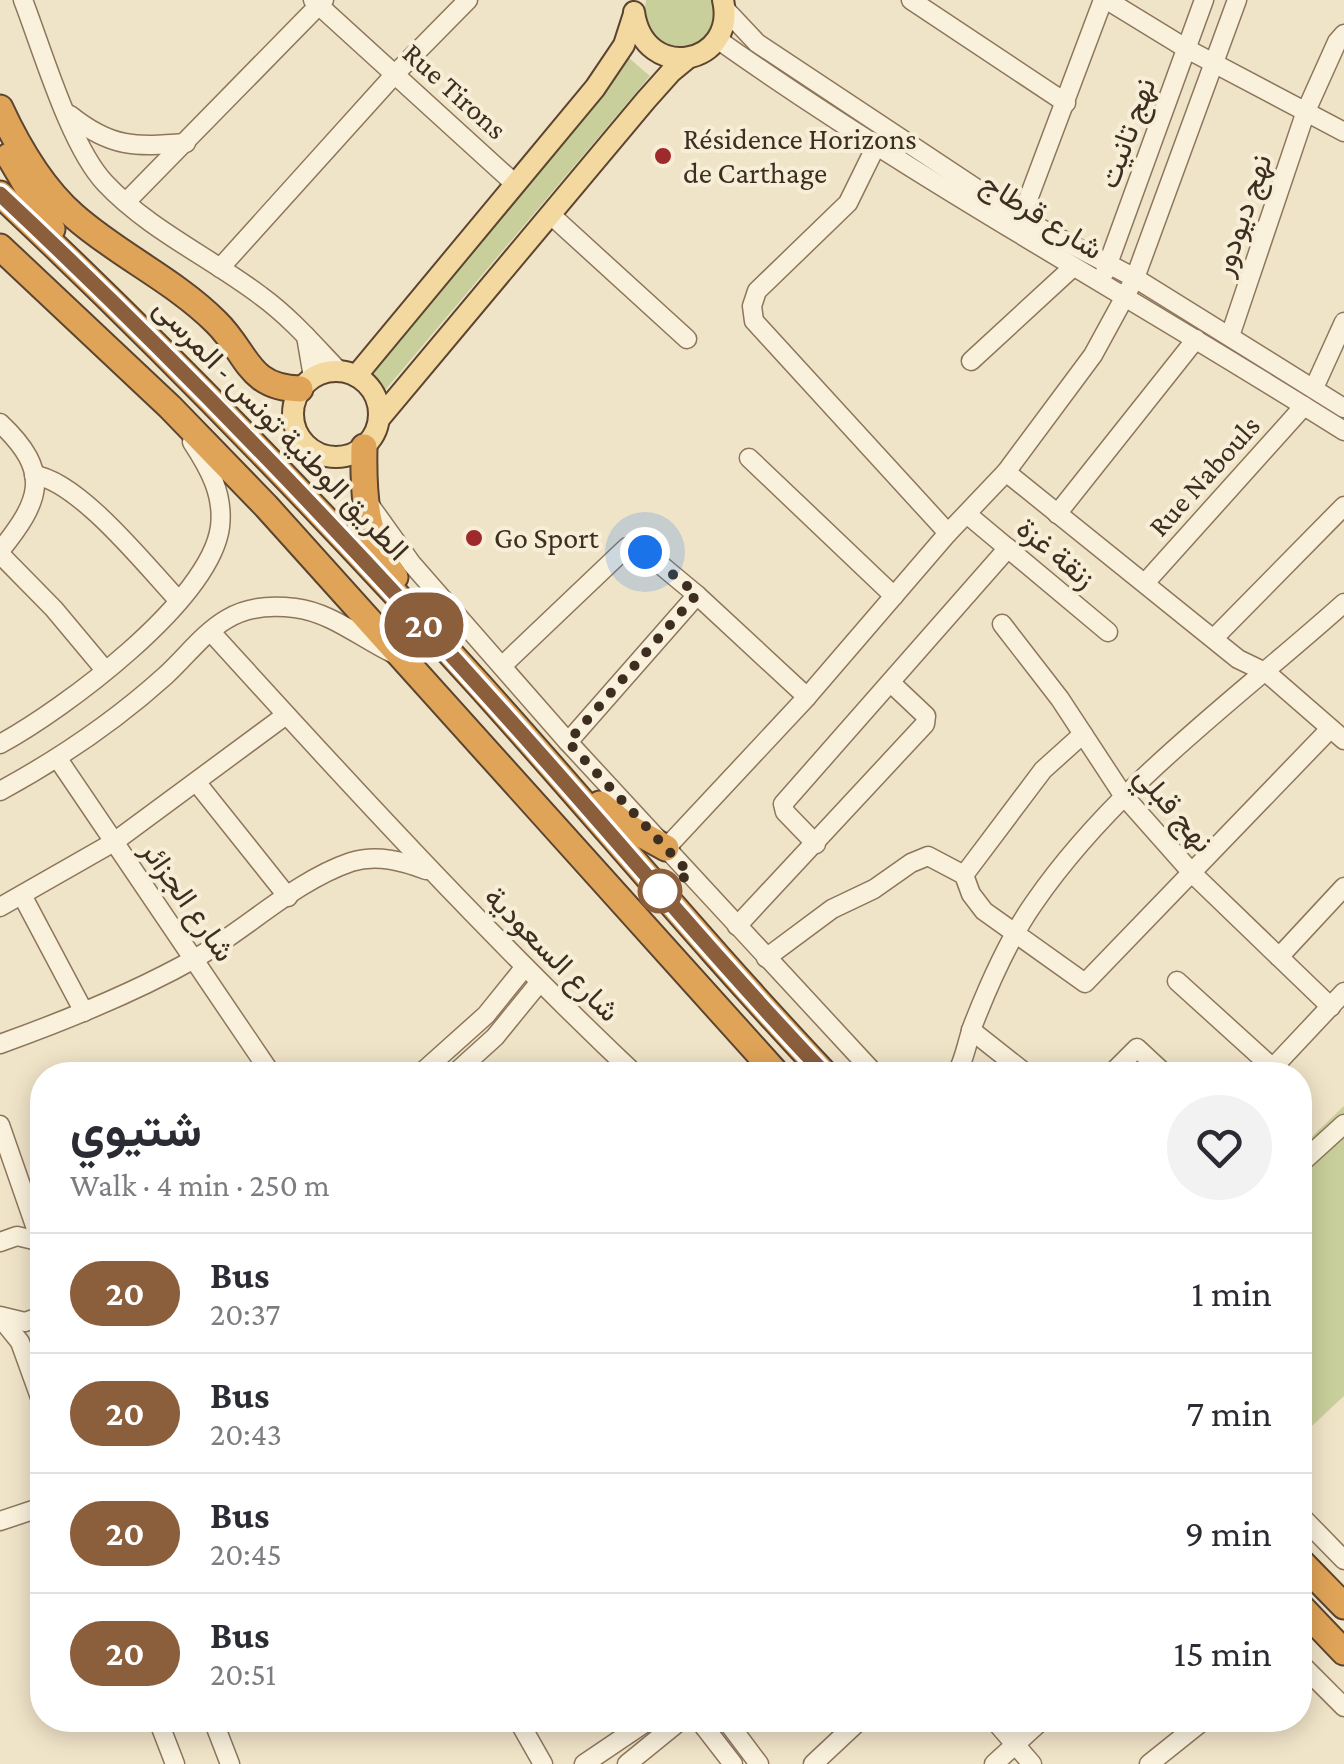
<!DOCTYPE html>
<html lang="en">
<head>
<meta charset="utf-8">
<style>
	body { margin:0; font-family:"Crimson Pro",Vazirmatn,serif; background:#f2f2f3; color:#2b2b33; height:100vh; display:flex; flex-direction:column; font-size:38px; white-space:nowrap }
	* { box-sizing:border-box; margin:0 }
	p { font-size:32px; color:#7c7c81 }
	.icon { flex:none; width:55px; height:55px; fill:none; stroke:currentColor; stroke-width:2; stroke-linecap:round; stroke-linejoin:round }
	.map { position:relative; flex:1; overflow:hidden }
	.drawer { position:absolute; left:30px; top:1062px; width:1282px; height:670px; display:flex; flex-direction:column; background:#fff; border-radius:40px; box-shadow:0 5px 25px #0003 }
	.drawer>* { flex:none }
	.badge { padding:0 20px; border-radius:32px; font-size:35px; line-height:65px }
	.you { position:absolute; width:50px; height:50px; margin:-25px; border:8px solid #fff; border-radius:50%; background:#1a73e8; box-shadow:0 0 0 15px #1a73e833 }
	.map>.badge { position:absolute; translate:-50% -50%; box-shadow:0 0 0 5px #fff }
	.round { display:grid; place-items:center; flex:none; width:105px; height:105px; border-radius:52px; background:#f2f2f3 }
	.summary { display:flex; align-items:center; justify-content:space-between; height:170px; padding:0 40px }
	h1 { font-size:48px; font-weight:700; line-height:75px }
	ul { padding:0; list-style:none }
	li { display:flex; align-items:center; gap:30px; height:120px; padding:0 40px; border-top:2px solid #e1e1e2 }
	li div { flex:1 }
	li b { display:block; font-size:38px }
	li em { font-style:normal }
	li .badge { min-width:110px; font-weight:700; text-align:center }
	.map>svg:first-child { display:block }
</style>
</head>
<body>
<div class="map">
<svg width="1344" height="1764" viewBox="0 0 1344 1764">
	<rect width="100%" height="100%" fill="#f0e4c8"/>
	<g fill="#c9cf9b">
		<path d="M646 0H714L717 8 711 36 686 51 659 45 643 20Z"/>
		<path d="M629 58 650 76 381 395 360 377Z"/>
		<path d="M1344 1106V1396L1300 1437V1148Z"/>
	</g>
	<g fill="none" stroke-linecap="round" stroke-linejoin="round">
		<defs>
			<g id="minor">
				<path d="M23 0C42 49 70 146 105 183 148 229 211 258 261 296 290 317 314 345 339 371"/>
				<path d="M313 0 514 183"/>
				<path d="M911 0 1066 103"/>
				<path d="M1107 0 1187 49 1344 132"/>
				<path d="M725 9 757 43 1021 218 1135 278 1344 408"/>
				<path d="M717 39C919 182 1136 299 1344 431"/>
				<path d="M70 115C111 148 135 147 186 143"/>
				<path d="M877 144 848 203 757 291 752 306 754 321 948 533"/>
				<path d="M126 202 324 0"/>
				<path d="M551 215 687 339"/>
				<path d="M1021 218 1103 0"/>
				<path d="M220 268 395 74 468 0"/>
				<path d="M1105 272 1204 0"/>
				<path d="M306 336 313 377"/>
				<path d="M1230 336 1306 111 1337 42 1344 34"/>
				<path d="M971 361 1072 268"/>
				<path d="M1314 388 1344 322"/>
				<path d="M0 423C53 473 40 501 0 551"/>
				<path d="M749 458 894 596"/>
				<path d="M1006 472 1238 659 1267 673 1344 740"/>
				<path d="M34 475C79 481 147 567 179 601"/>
				<path d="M369 504 412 564 568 742 876 1075"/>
				<path d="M1057 514 1196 339"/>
				<path d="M968 515 1108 632"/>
				<path d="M0 554 54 609 105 670"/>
				<path d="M1145 583 1304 406"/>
				<path d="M1002 624 1060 699 1123 795 1193 874 1331 1007"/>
				<path d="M211 632C349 784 487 934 636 1075"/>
				<path d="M1215 637 1344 506"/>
				<path d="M502 666 627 547 638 546 697 595 807 697"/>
				<path d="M568 742 697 595"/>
				<path d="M0 744C63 710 210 601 220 527 224 494 209 468 192 442"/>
				<path d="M58 759 272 1075"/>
				<path d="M197 783 288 897"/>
				<path d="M0 791C59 759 114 722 165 676 185 658 203 633 227 619 247 607 272 605 295 608 330 612 361 638 392 653"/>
				<path d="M816 844 785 812 783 804 1008 548"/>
				<path d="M666 848 807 697 948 533 1006 472 1093 355 1135 278 1237 0"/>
				<path d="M964 875 1043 770 1083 734"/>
				<path d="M23 897 84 1012"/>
				<path d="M0 907 114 842 286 715"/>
				<path d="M737 926 925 724 926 716 891 683"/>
				<path d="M1279 957 1344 887"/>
				<path d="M766 958 832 909 874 889 911 863 928 856 964 875 971 894 984 911 1085 983 1330 729"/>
				<path d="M1177 981 1273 1068"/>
				<path d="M971 1030 1028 1075"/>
				<path d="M0 1044C67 1020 134 993 196 958 247 929 295 881 351 862 377 854 402 861 426 870"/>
				<path d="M419 1075 486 1015 524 968"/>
				<path d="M453 1075 495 1037 539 983"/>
				<path d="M956 1075C965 1059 967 1042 973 1025 989 984 1008 940 1034 903 1116 784 1237 699 1344 603"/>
				<path d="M1110 1075 1137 1048 1166 1075"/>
				<path d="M1266 1075 1344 992"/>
				<path d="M0 1125 40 1240"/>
				<path d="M1300 1164 1344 1124"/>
				<path d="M0 1242 17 1236 42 1242"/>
				<path d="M0 1316 25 1322 42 1316"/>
				<path d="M0 1317 20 1342 42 1403"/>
				<path d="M1300 1515 1344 1560"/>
				<path d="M0 1521 42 1507"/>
				<path d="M1300 1663 1344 1707"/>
				<path d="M158 1720 175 1764"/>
				<path d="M213 1720 230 1764"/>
				<path d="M518 1720 543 1764"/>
				<path d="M699 1720 733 1764"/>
				<path d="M726 1720 759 1764"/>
				<path d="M994 1720 1032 1764"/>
				<path d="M584 1764 649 1720"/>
				<path d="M627 1764 681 1720"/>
				<path d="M813 1764 860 1720"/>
				<path d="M994 1764 1042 1720"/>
				<path d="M1149 1764 1204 1720"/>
			</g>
			<g id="major">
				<path d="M634 12C644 84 738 65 723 0"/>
				<circle cx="336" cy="414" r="43"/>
				<path d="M356 376 595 88 624 45 634 14"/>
				<path d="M379 419 646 100 671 72 688 58"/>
			</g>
			<g id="highway">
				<path d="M0 108C18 147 41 187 74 216 118 255 174 280 216 322 248 353 247 388 300 389"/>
				<path d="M9 156 52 229"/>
				<path d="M0 194C167 351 326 516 480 686 596 815 707 949 826 1075"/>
				<path d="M0 247 170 407 266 506 778 1075"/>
				<path d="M364 447C363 494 365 538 395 577"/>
				<path d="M600 804 628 827 666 848"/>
				<path d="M1300 1561 1344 1606"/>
				<path d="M1300 1606 1344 1652"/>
			</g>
		</defs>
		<use href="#minor" stroke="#8d765c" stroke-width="21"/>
		<use href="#major" stroke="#5b4430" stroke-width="24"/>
		<use href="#highway" stroke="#5b4430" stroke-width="29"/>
		<use href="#minor" stroke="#faf1dc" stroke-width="18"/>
		<use href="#major" stroke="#f3d9a0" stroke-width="20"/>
		<use href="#highway" stroke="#e0a458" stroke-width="25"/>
	</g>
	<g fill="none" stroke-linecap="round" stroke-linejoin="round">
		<defs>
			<path id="line" d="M0 194C189 371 368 560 540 754 635 861 727 971 826 1075"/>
		</defs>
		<use href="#line" stroke="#fff" stroke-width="22"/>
		<use href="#line" stroke="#8b5e3c" stroke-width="15"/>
		<path stroke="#3d2e20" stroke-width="10" stroke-dasharray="0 18" d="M645 552 697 594 568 742 690 874 660 891"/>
	</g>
	<g fill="#9e2a2b" stroke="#f7eed8" stroke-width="4">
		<circle cx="663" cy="156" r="10"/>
		<circle cx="474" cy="538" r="10"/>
	</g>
	<circle fill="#fff" stroke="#8b5e3c" stroke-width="5" cx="660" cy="891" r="20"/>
	<g text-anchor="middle" stroke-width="8" stroke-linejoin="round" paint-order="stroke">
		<g font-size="30" fill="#3d2e20" stroke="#f7eed8">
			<text transform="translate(455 91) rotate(42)" y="10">Rue Tirons</text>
			<text transform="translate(1127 133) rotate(-70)" y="10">نهج تانيت</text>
			<text transform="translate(1242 215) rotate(-71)" y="10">نهج ديودور</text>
			<text transform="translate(1042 216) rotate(32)" y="10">شارع قرطاج</text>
			<text transform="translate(281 429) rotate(46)" y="10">الطريق الوطنية تونس - المرسى</text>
			<text transform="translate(1204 476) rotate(-48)" y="10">Rue Nabouls</text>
			<text transform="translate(1056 553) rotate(40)" y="10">زنقة غزة</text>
			<text transform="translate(1174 809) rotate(49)" y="10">نهج قبلي</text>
			<text transform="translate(188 901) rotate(55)" y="10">شارع الجزائر</text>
			<text transform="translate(552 954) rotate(45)" y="10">شارع السعودية</text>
		</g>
		<g font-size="30" fill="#3d2e20" stroke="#f7eed8" text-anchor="start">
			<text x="683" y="149">Résidence Horizons<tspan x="683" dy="34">de Carthage</tspan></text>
			<text x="494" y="548">Go Sport</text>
		</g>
	</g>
</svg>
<div class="you" style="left:645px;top:552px"></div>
<b class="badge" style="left:424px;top:625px;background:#8b5e3c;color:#fff">20</b>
<section class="drawer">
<div class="summary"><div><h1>شتيوي</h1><p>Walk · 4 min · 250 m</p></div><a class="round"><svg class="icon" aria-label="heart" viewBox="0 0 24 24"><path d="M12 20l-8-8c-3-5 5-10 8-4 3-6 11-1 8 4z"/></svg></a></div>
<ul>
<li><span class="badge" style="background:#8b5e3c;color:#fff">20</span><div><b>Bus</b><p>20:37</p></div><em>1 min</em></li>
<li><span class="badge" style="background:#8b5e3c;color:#fff">20</span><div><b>Bus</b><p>20:43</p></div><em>7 min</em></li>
<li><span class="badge" style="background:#8b5e3c;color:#fff">20</span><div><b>Bus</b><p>20:45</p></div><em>9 min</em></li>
<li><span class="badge" style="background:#8b5e3c;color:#fff">20</span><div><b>Bus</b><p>20:51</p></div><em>15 min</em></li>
</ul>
</section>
</div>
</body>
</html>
